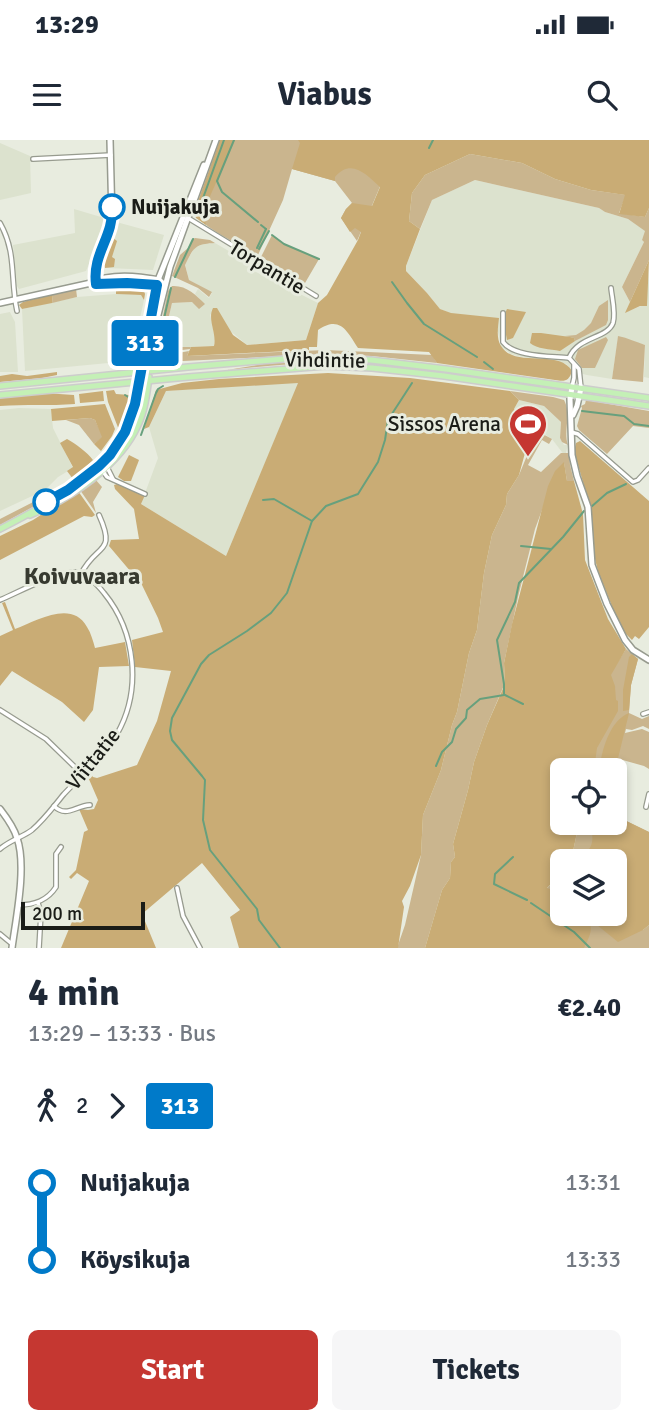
<!DOCTYPE html>
<html lang="en">
<head>
<meta charset="utf-8">
<style>
	body { margin:0; font-family:Signika,sans-serif; background:#f6f6f7; color:#1f2937; height:100vh; display:flex; flex-direction:column; font-size:26px; white-space:nowrap }
	* { box-sizing:border-box; margin:0 }
	p { font-size:23px; color:#747a83 }
	.icon { flex:none; width:38px; height:38px; fill:none; stroke:currentColor; stroke-width:2; stroke-linecap:round; stroke-linejoin:round }
	.map { position:relative; height:808px; overflow:hidden }
	.drawer { display:flex; flex-direction:column; background:#fff; flex:1 }
	.drawer>* { flex:none }
	.badge { padding:0 14px; border-radius:5px; font-size:24px; line-height:46px }
	.buttons { position:absolute; left:550px; top:618px; display:grid; gap:14px }
	.buttons a { display:grid; place-items:center; width:77px; height:77px; border-radius:10px; background:#fff; box-shadow:0 4px 10px #0003; font-size:35px }
	.scale { position:absolute; left:21px; bottom:18px; width:124px; box-sizing:border-box; padding-left:7px; border:4px solid #1a1c17; border-top:0; font-size:19px; line-height:24px; white-space:nowrap; color:#1a1c17; -webkit-text-stroke:5px #e8ecdf; paint-order:stroke }
	.map>.badge { position:absolute; translate:-50% -50%; box-shadow:0 0 0 4px #fff }
	.legs { display:flex; align-items:center; gap:10px; height:77px; padding:0 28px; font-size:23px }
	.legs p { margin-inline-start:auto }
	.head { display:flex; align-items:center; justify-content:space-between; height:119px; padding:0 28px }
	h1 { font-size:38px; font-weight:800; line-height:52px }
	.cta { display:flex; gap:14px; margin-top:auto; padding:14px 28px }
	.cta a { flex:1; height:80px; border-radius:10px; background:#c53731; color:#fff; font-size:28px; font-weight:800; line-height:80px; text-align:center }
	.cta a+a { background:#f6f6f7; color:#1f2937 }
	ul { padding:0 28px; list-style:none }
	li { display:flex; align-items:center; gap:24px; height:77px; font-size:26px }
	li i { display:grid; place-items:center; width:10px; height:100%; margin:0 9px; background:currentColor }
	li i::after { content:''; width:18px; height:18px; margin:-9px; border:5px solid; border-radius:50%; background:#fff }
	li p { margin-inline-start:auto }
	li:first-child i { background:linear-gradient(#0000 50%,currentColor 0) }
	li:last-child i { background:linear-gradient(currentColor 50%,#0000 0) }
	.status { display:flex; justify-content:space-between; align-items:center; height:49px; padding:0 35px; background:#fff; direction:ltr }
	.status svg { height:19px; fill:currentColor }
	header { display:flex; justify-content:space-between; align-items:center; height:91px; padding:0 28px; background:#fff; font-size:32px; font-weight:800 }
	.map>svg:first-child { display:block }
</style>
</head>
<body>
<div class="status"><b>13:29</b><svg viewBox="0 0 49 12"><path d="M0 12V9h3v3zM5 12V6h3v6zM10 12V3h3v9zM15 12V0h3v12zM26 1h20v11H26zM47 4h2v5h-2z"/></svg></div>
<header><svg class="icon" aria-label="menu" viewBox="0 0 24 24"><path d="M4 6h16M4 12h16M4 18h16"/></svg>Viabus<svg class="icon" aria-label="search" viewBox="0 0 24 24"><circle cx="10" cy="10" r="6"/><path d="M15 15l6 6"/></svg></header>
<div class="map">
<svg width="649" height="808" viewBox="0 0 649 808">
	<rect width="100%" height="100%" fill="#e8ecdf"/>
	<g fill="#dce2ce">
		<path d="M0 3 30 16 31 53 0 60Z"/>
		<path d="M475 40 599 68 605 72 628 79 646 91 642 100 644 102 622 147 630 162 626 172 641 166 648 143 649 133V238L644 237 645 205 618 197 612 239 587 235 572 231 566 224 518 216 511 214 501 207 498 192 440 169 427 153 406 131V126L432 60Z"/>
		<path d="M74 69 101 77 105 82 102 93 86 131 19 149 17 146 13 105 75 93Z"/>
		<path d="M120 83 164 95 153 130 108 128 104 125 106 113 113 100 118 84Z"/>
		<path d="M215 103 258 128 256 132 318 163 306 200 247 205 210 174 215 199 214 206 170 208 169 176 172 163 192 162 204 164 195 154 198 149 209 158 212 153 189 140 185 124 195 107 200 104Z"/>
		<path d="M116 154 141 155 144 160 131 219 129 221 25 231 22 169 77 157Z"/>
		<path d="M10 172 15 182 18 232H0V174Z"/>
		<path d="M299 242 226 416 141 364 158 318 149 287 166 251Z"/>
		<path d="M519 260 544 266 561 282 560 298 564 305H568L565 316 552 299 529 284 514 269Z"/>
		<path d="M19 268 51 269 53 288 73 328 58 337 45 350 0 371V270Z"/>
	</g>
	<g fill="#cab58e">
		<path d="M220 0H382L392 18 357 101 341 78 346 69 352 63 335 41 292 29 283 60 258 115C243 107 202 87 194 73Z"/>
		<path d="M470 14 522 23 555 39 591 50 626 55 619 73 645 77 649 68V120L630 162 622 147 644 102 642 100 645 91 628 79 605 72 599 68 475 40 432 60 420 89 409 81 412 53 425 35Z"/>
		<path d="M272 95 284 104 319 119 305 143 261 117Z"/>
		<path d="M195 98 210 100 215 103C195 104 194 107 185 125L189 140 212 152 209 157 198 148 172 136 180 115 188 108 193 99Z"/>
		<path d="M172 146C186 145 196 155 205 164L199 169 192 162 172 163 169 176 170 207H191L190 209 159 213 157 205 168 151Z"/>
		<path d="M76 149 77 157 52 163 53 154Z"/>
		<path d="M608 160V180L606 185 575 201 574 198 565 196 576 195 584 190 591 183 599 166Z"/>
		<path d="M618 196C628 198 636 202 645 205L643 242 612 239Z"/>
		<path d="M606 197 608 200 595 228H582L575 219 578 210Z"/>
		<path d="M326 210 432 215 437 223 372 216 326 214 183 221H170L161 217 162 216 189 211 187 216Z"/>
		<path d="M325 221 400 226 466 236C428 231 390 225 352 223 310 221 268 226 227 230L275 222Z"/>
		<path d="M510 251 553 257 564 260C572 275 563 290 568 305L562 302 560 298 561 282 544 266 519 260Z"/>
		<path d="M586 260 649 271V288L633 286 607 314 579 290 577 286 582 268 581 266 585 264Z"/>
		<path d="M90 278 95 280 103 297 94 304 79 285 66 280Z"/>
		<path d="M539 292 552 299 549 304 542 300 528 325 541 332 561 313H569L570 325 574 341H567L564 323 548 354 535 389 518 457 504 523 505 543 487 585 474 622 468 650 453 704 455 717 451 722 450 738 442 750 425 808H397L405 785 421 715 423 675 441 630 452 585 457 572 469 513 477 490 484 433 492 395 506 365 507 354 519 335 533 301 539 295Z"/>
		<path d="M95 339 102 347 93 362 96 373 80 350Z"/>
		<path d="M41 358 42 362 40 363 0 385V379Z"/>
		<path d="M626 509 638 519 631 545 629 573 642 579 649 576V589L643 586 632 590 626 589 625 593 642 589 649 592V629L644 626 619 619 614 635V630H589L606 548 612 531Z"/>
		<path d="M614 675 649 692 614 721H571L579 683 614 682Z"/>
		<path d="M562 734V774H614L643 790 649 785V808H563L542 753Z"/>
	</g>
	<g fill="#c9ac75">
		<path d="M220 0H235L203 72 206 85 196 78 194 73Z"/>
		<path d="M298 0H649V68L645 77 619 74 625 55 591 50 555 39 522 23 470 14 425 35 412 53 409 81 420 89 406 126V131L427 153 440 169 451 173 499 178C498 187 496 198 501 206 515 229 558 208 572 231 569 241 565 242 555 240L437 223 429 212 358 208C347 191 340 175 318 190L317 207H309V210L187 216 191 207 214 206C217 193 207 180 213 168H217L233 195 247 205 306 200 318 163 327 155 358 100 361 92 355 88 350 92 341 78 346 69 352 63 372 66 380 47C366 34 351 18 335 37V41L292 29 300 3Z"/>
		<path d="M113 98 117 101 112 117 115 119 114 127 105 128C101 118 109 107 113 98Z"/>
		<path d="M649 120 647 166H640L625 173C633 155 641 138 649 120Z"/>
		<path d="M116 145H129L144 151 145 154 144 160 141 155 116 154Z"/>
		<path d="M53 154 52 163 22 169 19 165 23 162Z"/>
		<path d="M507 169 526 172 513 198 507 200C505 189 502 178 507 169Z"/>
		<path d="M532 193H541L570 197 574 198 575 201 560 211C550 209 537 209 530 203Z"/>
		<path d="M57 232V235L42 238 0 242V236L12 234 27 236Z"/>
		<path d="M328 233 410 238 510 251 519 260 514 269 528 284 539 292V295L536 300 532 301 525 313 519 335 507 354 506 365 492 395 484 433 477 490 469 513 457 572 452 585 441 630 423 675 421 715 410 746 402 761 404 767 398 808H239L230 777 240 770 202 723 142 774 156 808H61L89 741 77 733 71 739 69 737 76 730 84 692 88 690 79 669 88 670 94 669 98 660 88 637 90 633 93 637 97 638 137 625 157 581 171 531 135 527 132 500 163 492 158 478 142 445 109 406 111 400 139 399 134 369 115 349 114 345 117 344 145 355 141 364 226 416 298 243 166 251 149 287 144 289 156 250 182 243 219 239Z"/>
		<path d="M114 250 116 254 130 255 127 274 119 290 108 262 106 251Z"/>
		<path d="M103 251 104 261 80 263 79 254Z"/>
		<path d="M44 253 74 255 75 264C50 266 25 264 0 266V258Z"/>
		<path d="M105 264 115 289 112 296 101 311 94 304 102 297 95 280 90 278 52 281 51 269Z"/>
		<path d="M67 299C76 304 87 312 93 320L73 339 67 331 73 327 60 303Z"/>
		<path d="M580 301 649 361V487L639 499 635 496 632 500 621 489 598 431 595 419 590 366 574 311 576 303Z"/>
		<path d="M129 315 139 320 131 341H124L118 337Z"/>
		<path d="M564 322 567 341H574L583 374 585 420 608 479 626 509 611 535 615 546 616 560 618 561V571L597 608 594 630H562V682L579 683 571 721H562V747L550 745 547 748 562 754V774H586C594 789 591 793 584 808H425L442 750 450 738 451 722 455 717 453 704 468 650 474 622 487 585 505 544 504 523 512 484 548 346 555 331Z"/>
		<path d="M78 351 95 375 92 377 84 376 0 420V396L33 380Z"/>
		<path d="M5 462 15 489C36 481 72 459 87 487 91 493 93 501 95 508L125 502 129 526 99 527 93 570 84 582 62 562 12 531 0 546V496L13 490 2 463Z"/>
		<path d="M632 514 638 519 631 545 629 570 623 571V550L629 517Z"/>
		<path d="M629 573 614 635V630H599C602 611 609 581 629 573Z"/>
		<path d="M614 675 649 692V785L643 790 618 802 597 785 592 774H614V721H577C593 709 595 702 590 683L614 682Z"/>
	</g>
	<g fill="none" stroke-linecap="round" stroke-linejoin="round">
		<g stroke="#67a07d" stroke-width="2">
			<path d="M234 0 217 41 222 52 258 82"/>
			<path d="M429 8 433 0"/>
			<path d="M198 72 224 0"/>
			<path d="M261 85 266 89"/>
			<path d="M272 95 284 104 319 119"/>
			<path d="M257 108 266 89"/>
			<path d="M259 109 269 91"/>
			<path d="M175 137 193 99"/>
			<path d="M392 142 407 163 424 184 477 217"/>
			<path d="M166 210 162 209 160 204 165 174 171 148"/>
			<path d="M484 222 493 229"/>
			<path d="M125 255 130 258 125 276"/>
			<path d="M582 271 624 276 634 284 649 286"/>
			<path d="M141 295 156 253 158 249 163 246"/>
			<path d="M263 360 274 359 312 381"/>
			<path d="M591 367 607 353 626 344"/>
			<path d="M521 406 551 409"/>
			<path d="M505 555 523 564"/>
			<path d="M436 626 442 612 452 602 456 589 466 578 467 570 480 559 504 555V544L497 500 515 462 519 443 563 397 584 371"/>
			<path d="M513 717 495 734 494 744 527 760"/>
			<path d="M531 763 574 792 590 808"/>
			<path d="M280 808 259 780 257 769 210 710 203 680 205 640 202 636 172 600 170 591 172 578 201 524 209 515 247 491 271 473 287 453 312 381 326 366 358 354 378 322 385 300 388 280 412 243"/>
		</g>
		<defs>
			<g id="street">
				<path d="M33 19 111 15"/>
				<path d="M188 78 316 156"/>
				<path d="M0 83C17 113 10 139 17 171"/>
				<path d="M503 173V202C514 217 551 216 569 218"/>
				<path d="M572 247 574 238V225"/>
				<path d="M581 248 579 229 569 218C578 196 607 199 613 183 616 173 612 158 611 148"/>
				<path d="M571 292 578 294 633 342 638 340 649 328"/>
				<path d="M106 325 113 339"/>
				<path d="M99 326 107 337 145 354"/>
				<path d="M81 434C96 403 117 415 99 375"/>
				<path d="M0 460C17 453 57 431 75 432 88 434 97 444 104 453 136 492 142 550 117 594 103 616 82 635 64 654 54 666 44 680 32 690 23 697 10 700 0 709"/>
				<path d="M0 570 46 599 82 634"/>
				<path d="M643 574 649 572"/>
				<path d="M54 666C66 678 75 666 90 665"/>
				<path d="M646 667 649 654"/>
				<path d="M177 748 183 776 200 808"/>
				<path d="M38 763 41 773 39 808"/>
				<path d="M18 765C34 765 47 761 56 747V714L61 707"/>
				<path d="M0 794 12 804"/>
			</g>
			<g id="secondary">
				<path d="M92 143 159 145"/>
				<path d="M96 144C93 116 108 105 112 80L110 0"/>
				<path d="M0 163 91 143C110 133 139 136 159 140"/>
				<path d="M149 230 157 179 170 127 216 0"/>
				<path d="M140 231 158 140 204 25"/>
				<path d="M572 247 570 259 572 315 577 336 588 367 592 425 607 464 625 500 633 510 649 520"/>
				<path d="M573 275 577 266 581 248"/>
				<path d="M0 669C7 678 14 688 17 698 27 726 16 778 12 808"/>
			</g>
			<g id="primary">
				<path d="M153 208 159 220 175 225"/>
				<path d="M0 246 188 227 284 219 324 218 371 220 446 229 649 258"/>
				<path d="M0 255 188 237 326 226 372 228 444 236 649 266"/>
				<path d="M30 375C70 359 120 326 138 285 145 270 147 253 149 237"/>
				<path d="M0 389C37 370 97 338 119 303 131 284 135 263 138 241"/>
			</g>
		</defs>
		<use href="#street" stroke="#979b8f" stroke-width="6"/>
		<use href="#secondary" stroke="#979b8f" stroke-width="8"/>
		<use href="#primary" stroke="#cdcdcc" stroke-width="8"/>
		<use href="#street" stroke="#fff" stroke-width="3.5"/>
		<use href="#secondary" stroke="#fff" stroke-width="5"/>
		<use href="#primary" stroke="#c4f0b6" stroke-width="5"/>
	</g>
	<g fill="none" stroke-linecap="round" stroke-linejoin="round">
		<defs>
			<path id="line-1" d="M46 362 68 350 99 326 110 315 125 292 135 264 157 145 127 143 96 144C92 113 114 97 112 67"/>
		</defs>
		<use href="#line-1" stroke="#fff" stroke-width="16"/>
		<use href="#line-1" stroke="#007ac9" stroke-width="10"/>
	</g>
	<defs>
		<symbol id="stadium-pin" viewBox="-11 -11 22 30"><path d="M0 17L-7.5 6A9.5 9.5 0 1 1 7.5 6Z" fill="#c53731" stroke="#e8ecdf"/><path d="M0-5a6.5 5 0 1 0 0 10a6.5 5 0 1 0 0-10ZM-3.5-1.8h7v3.6h-7Z" fill="#fff"/></symbol>
	</defs>
	<g fill-rule="evenodd">
		<use href="#stadium-pin" x="506" y="262" width="44" height="60"/>
	</g>
	<g fill="#fff" stroke="#007ac9" stroke-width="3.5">
		<circle cx="112" cy="67" r="12"/>
		<circle cx="46" cy="362" r="12"/>
	</g>
	<g text-anchor="middle" stroke-width="6" stroke-linejoin="round" paint-order="stroke">
		<g font-size="21" font-weight="bold" fill="#1a1c17" stroke="#e8ecdf" text-anchor="start">
			<text x="131" y="74">Nuijakuja</text>
		</g>
		<g font-size="21" fill="#1a1c17" stroke="#e8ecdf">
			<text transform="translate(267 127) rotate(31)" y="7">Torpantie</text>
			<text transform="translate(325 220) rotate(1)" y="7">Vihdintie</text>
			<text transform="translate(93 619) rotate(-51)" y="7">Viittatie</text>
		</g>
		<g font-size="21" fill="#1a1c17" stroke="#e8ecdf" text-anchor="end">
			<text x="501" y="291">Sissos Arena</text>
		</g>
		<g font-size="24" font-weight="bold" fill="#373a30" stroke="#e8ecdf">
			<text x="82" y="444">Koivuvaara</text>
		</g>
	</g>
</svg>
<div class="buttons">
<a><svg class="icon" aria-label="locate" viewBox="0 0 24 24"><circle cx="12" cy="12" r="6"/><path d="M12 2v4M12 18v4M2 12h4M18 12h4"/></svg></a>
<a><svg class="icon" aria-label="layers" viewBox="0 0 24 24"><path d="M12 4l9 5-9 5-9-5zM3 14l9 5 9-5"/></svg></a>
</div>
<div class="scale">200 m</div>
<b class="badge" style="left:145px;top:203px;background:#007ac9;color:#fff">313</b>
</div>
<section class="drawer">
<div class="head"><div><h1>4 min</h1><p>13:29 – 13:33 · Bus</p></div><b>€2.40</b></div>
<div class="legs"><svg class="icon" aria-label="walk" viewBox="0 0 24 24"><circle cx="13" cy="4" r="2"/><path d="M13 8l-2 6 4 7M11 14l-3 7M7 12l3-4h3l4 4"/></svg>2<svg class="icon" aria-label="forward" viewBox="0 0 24 24"><path d="M9 5l7 7-7 7"/></svg><b class="badge" style="background:#007ac9;color:#fff">313</b></div>
<ul>
<li><i style="color:#007ac9"></i><b>Nuijakuja</b><p>13:31</p></li>
<li><i style="color:#007ac9"></i><b>Köysikuja</b><p>13:33</p></li>
</ul>
<div class="cta"><a>Start</a><a>Tickets</a></div>
</section>
</body>
</html>
